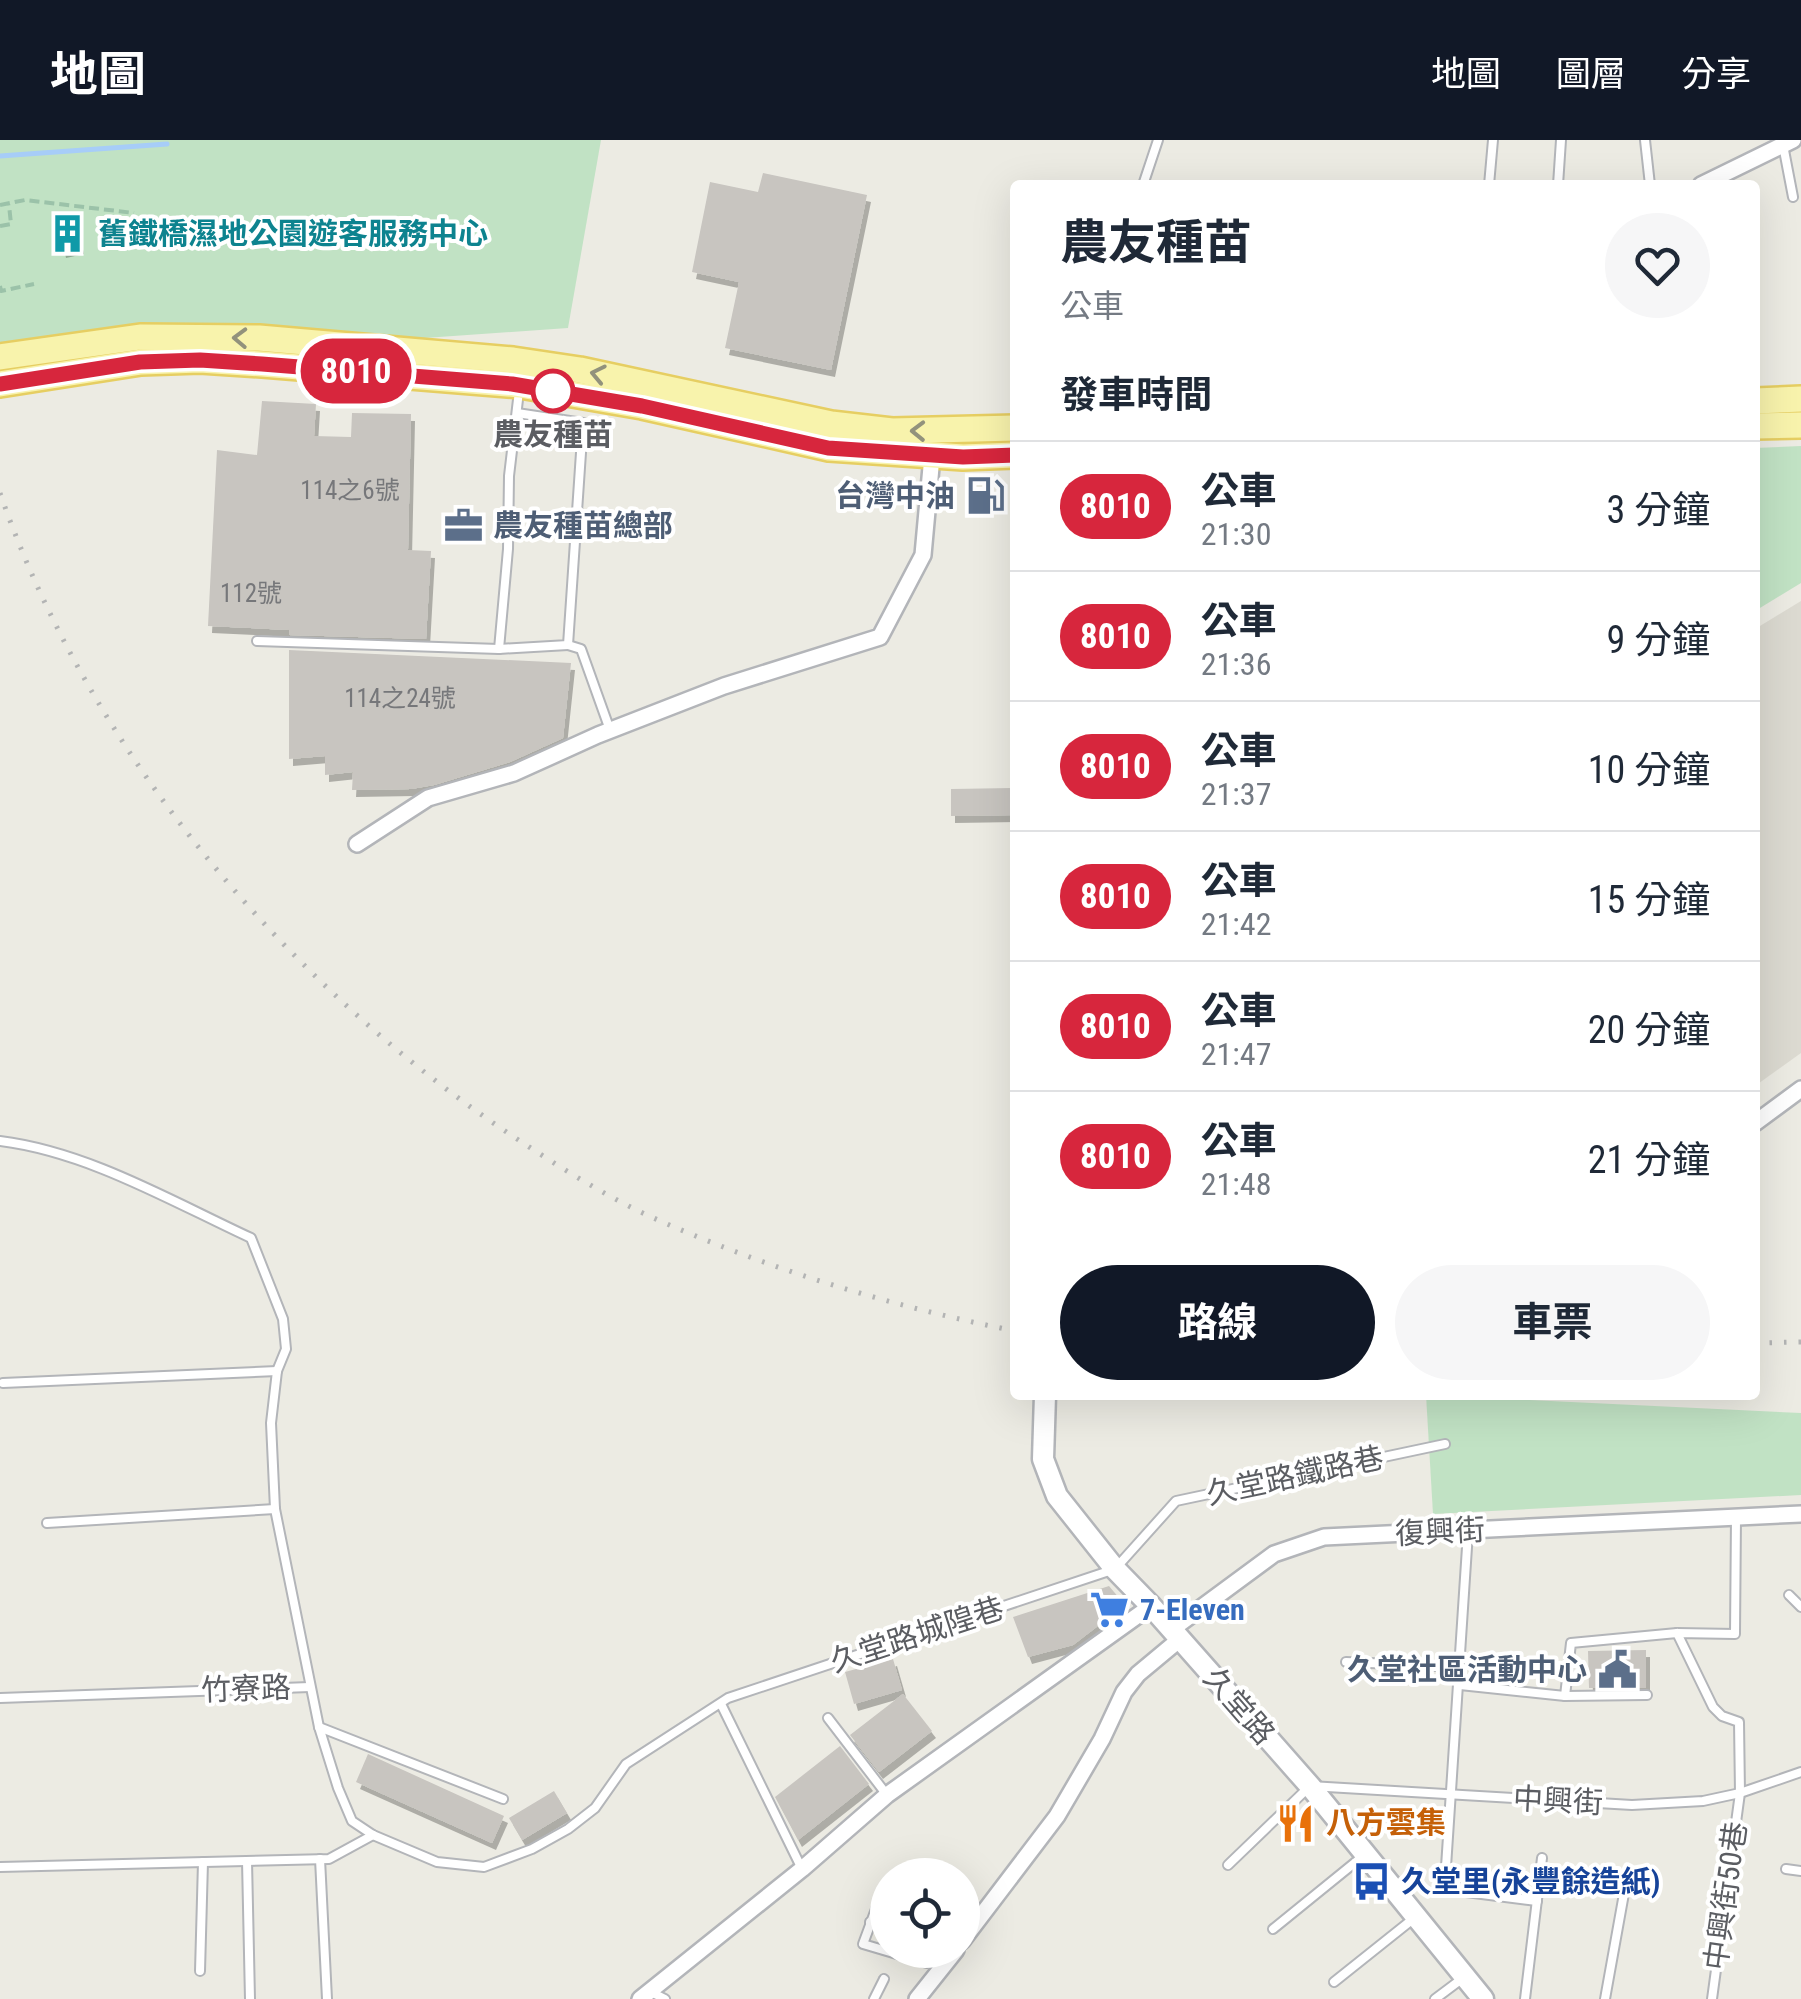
<!DOCTYPE html>
<html lang="zh-TW">
<head>
<meta charset="utf-8">
<style>
	body { margin:0; font-family:"Roboto Condensed","Noto Sans TC",sans-serif; background:#f6f6f7; color:#1f2937; height:100vh; display:flex; flex-direction:column; font-size:38px; white-space:nowrap }
	* { box-sizing:border-box; margin:0 }
	p { font-size:32px; color:#747a83 }
	.icon { flex:none; width:55px; height:55px; fill:none; stroke:currentColor; stroke-width:2; stroke-linecap:round; stroke-linejoin:round }
	.map { position:relative; flex:1; overflow:hidden }
	.sheet { position:absolute; left:1010px; top:40px; width:750px; height:1220px; display:flex; flex-direction:column; background:#fff; border-radius:10px; box-shadow:0 10px 40px #0002 }
	.sheet>* { flex:none }
	.badge { padding:0 20px; border-radius:32px; font-size:35px; line-height:65px }
	.fabs { position:absolute; left:870px; top:1718px; display:grid; gap:20px }
	.fabs a { display:grid; place-items:center; width:110px; height:110px; border-radius:50%; background:#fff; box-shadow:0 10px 40px #0002; font-size:50px }
	.map>.badge { position:absolute; translate:-50% -50%; box-shadow:0 0 0 5px #fff }
	h2 { padding:0 50px; font-size:38px; line-height:90px }
	.round { display:grid; place-items:center; flex:none; width:105px; height:105px; border-radius:52px; background:#f6f6f7 }
	.overview { display:flex; align-items:center; justify-content:space-between; height:170px; padding:0 50px }
	h1 { font-size:48px; font-weight:700; line-height:75px }
	.action { display:flex; gap:20px; margin-top:auto; padding:20px 50px }
	.action a { flex:1; height:115px; border-radius:60px; background:#111827; color:#fff; font-size:40px; font-weight:700; line-height:115px; text-align:center }
	.action a+a { background:#f6f6f7; color:#1f2937 }
	ul { padding:0; list-style:none }
	li { display:flex; align-items:center; gap:30px; height:130px; padding:0 50px; border-top:2px solid #e0e1e3 }
	li div { flex:1 }
	li b { display:block; font-size:38px }
	li em { font-style:normal }
	li .badge { min-width:110px; font-weight:700; text-align:center }
	header { display:flex; align-items:center; gap:60px; box-sizing:border-box; height:140px; padding:0 50px; background:#111827; color:#fff }
	header strong { font-size:48px }
	nav { display:flex; gap:55px; margin-inline-start:auto; font-size:35px }
	.map>svg:first-child { display:block }
</style>
</head>
<body>
<header>
<strong>地圖</strong>
<nav><a>地圖</a><a>圖層</a><a>分享</a></nav>
</header>
<div class="map">
<svg width="1801" height="1859" viewBox="0 0 1801 1859">
	<defs>
		<filter id="shadow"><feDropShadow dx="4" dy="7" stdDeviation="0" flood-color="#0004"/></filter>
	</defs>
	<rect width="100%" height="100%" fill="#ecebe3"/>
	<path fill="#dcdad1" d="M1801 461V913L1755 946V489Z"/>
	<g fill="#c1e2c4">
		<path d="M0 0H601L568 188 0 228Z"/>
		<path d="M1801 306V443L1755 471V308Z"/>
		<path d="M1426 1255 1801 1273V1355L1433 1374Z"/>
	</g>
	<g fill="none" stroke-linecap="round" stroke-linejoin="round">
		<path stroke="#a7cdf8" stroke-width="5" d="M0 16 167 4"/>
	</g>
	<g fill="#c8c5c0" filter="url(#shadow)">
		<path d="M763 33 867 55 831 230 725 208 739 142 692 132 710 42 758 52Z"/>
		<path d="M73 77 80 107 62 111 56 81Z"/>
		<path d="M262 261 316 264 314 296 351 297 352 273 411 274 408 410 431 411 426 499 289 495V490L208 486 217 310 257 315Z"/>
		<path d="M289 510 571 523 563 598 510 622 434 645 411 649 352 650 353 632 325 635V616L289 619Z"/>
		<path d="M1013 648 1014 675 951 676V649Z"/>
		<path d="M1109 1446 1125 1465 1073 1505 1028 1517 1013 1477Z"/>
		<path d="M1646 1510V1548H1589L1588 1511Z"/>
		<path d="M893 1519 902 1550 854 1564 845 1532Z"/>
		<path d="M903 1554 932 1591 879 1632 850 1595Z"/>
		<path d="M840 1606 869 1644 798 1700 775 1657Z"/>
		<path d="M368 1614 504 1676 492 1703 356 1642Z"/>
		<path d="M554 1651 567 1673 522 1700 509 1678Z"/>
	</g>
	<g fill="none" stroke-linecap="round" stroke-linejoin="round">
		<defs>
			<g id="service">
				<path d="M1645 0 1650 45"/>
				<path d="M1783 5 1793 57"/>
				<path d="M1143 45 1158 0"/>
				<path d="M1489 45 1493 0"/>
				<path d="M1558 45 1561 0"/>
				<path d="M257 501 499 509 568 505 583 283 517 273"/>
				<path d="M568 505 581 509 610 590"/>
				<path d="M499 509 508 409 509 336 519 251"/>
				<path d="M0 1001C88 1012 171 1061 251 1098L283 1179 286 1209 277 1231 271 1283 275 1369 319 1587 338 1648 352 1681 373 1695 437 1722 484 1727 532 1709 568 1689 595 1668 626 1624 728 1558 1115 1429 1176 1361 1445 1304"/>
				<path d="M3 1243 277 1231"/>
				<path d="M47 1383 275 1369"/>
				<path d="M1468 1392 1446 1727 1458 1751 1537 1761"/>
				<path d="M1789 1455 1801 1467"/>
				<path d="M1677 1493 1713 1567 1722 1576 1739 1582 1740 1653 1712 1859"/>
				<path d="M1346 1522 1461 1527"/>
				<path d="M1460 1545 1565 1556 1647 1555"/>
				<path d="M1565 1556 1571 1503 1677 1493 1735 1494 1736 1377"/>
				<path d="M0 1558 310 1547"/>
				<path d="M721 1564 802 1729"/>
				<path d="M828 1578 887 1655"/>
				<path d="M319 1587 503 1659"/>
				<path d="M320 1719 327 1859"/>
				<path d="M247 1721 250 1859"/>
				<path d="M1228 1725 1310 1646 1632 1665 1703 1661 1740 1653 1801 1632"/>
				<path d="M0 1727 329 1719 373 1695"/>
				<path d="M1786 1729 1801 1731"/>
				<path d="M888 1751 883 1750 863 1804 927 1823 935 1810"/>
				<path d="M870 1782 888 1786"/>
				<path d="M1273 1789 1363 1716"/>
				<path d="M200 1831 203 1722"/>
				<path d="M1334 1842 1413 1779"/>
				<path d="M649 1851 665 1859"/>
				<path d="M874 1859 884 1839"/>
				<path d="M1435 1859 1463 1838"/>
				<path d="M1525 1859 1542 1718"/>
				<path d="M1605 1859 1627 1737"/>
			</g>
			<g id="minor">
				<path d="M1701 45 1793 0"/>
				<path d="M357 704 428 658 514 633 598 595 724 546 880 497 923 415 932 316"/>
				<path d="M1755 983 1801 949"/>
				<path d="M1171 1490 1274 1414 1324 1397 1801 1374"/>
				<path d="M962 1801 1057 1676 1102 1599 1124 1552 1138 1534 1180 1499"/>
				<path d="M640 1859 802 1729 887 1655 1151 1466"/>
				<path d="M917 1859 956 1810"/>
			</g>
			<path id="tertiary" d="M1045 1255 1043 1319 1057 1356 1115 1429 1151 1466 1310 1646 1483 1859"/>
			<g id="primary">
				<path d="M0 217 140 197 259 198 513 220 580 230 831 284 892 291 1015 288"/>
				<path d="M0 244 141 222 200 220 262 224 520 245 642 266 829 308 963 317 1015 315"/>
				<path d="M1755 261 1801 259"/>
				<path d="M1755 286 1801 285"/>
			</g>
		</defs>
		<use href="#service" stroke="#b3b5b9" stroke-width="12"/>
		<use href="#minor" stroke="#b3b5b9" stroke-width="20"/>
		<use href="#tertiary" stroke="#b3b5b9" stroke-width="25"/>
		<use href="#primary" stroke="#e6ce62" stroke-width="30"/>
		<g stroke="#9bc2a9" stroke-width="4" stroke-dasharray="10 5" stroke-linecap="butt">
			<path d="M0 65 25 60 134 73"/>
			<path d="M0 86 11 84 9 65"/>
			<path d="M0 146 1 151 34 144"/>
		</g>
		<use href="#service" stroke="#fff" stroke-width="8"/>
		<use href="#minor" stroke="#fff" stroke-width="15"/>
		<use href="#tertiary" stroke="#fff" stroke-width="20"/>
		<use href="#primary" stroke="#f8f3ac" stroke-width="25"/>
		<g stroke="#b3b4b4" stroke-width="5" stroke-dasharray="2.5 12" stroke-linecap="butt">
			<path d="M0 353C90 613 288 848 517 999 558 1026 602 1054 647 1075 764 1128 890 1166 1015 1191"/>
			<path d="M1755 1203 1801 1202"/>
		</g>
	</g>
	<defs><path id="oneway-chevron" d="M-2-3.5L2.5 0L-2 3.5" fill="none" stroke-width="1.6" stroke-linecap="round" stroke-linejoin="round" transform="scale(2.5)"/></defs>
	<g stroke="#92927c">
		<use href="#oneway-chevron" transform="translate(240 198) rotate(-178)"/>
		<use href="#oneway-chevron" transform="translate(598 234) rotate(-168)"/>
		<use href="#oneway-chevron" transform="translate(918 291) rotate(-179)"/>
	</g>
	<g fill="none" stroke-linecap="round" stroke-linejoin="round">
		<defs>
			<path id="line" d="M0 244 140 222 200 220 262 224 512 244 642 266 828 308 963 317 1015 315"/>
		</defs>
		<use href="#line" stroke="#fff" stroke-width="22"/>
		<use href="#line" stroke="#d7263d" stroke-width="15"/>
	</g>
	<defs>
		<symbol id="building-bare" viewBox="-9 -9 18 18"><path d="M-4-6H4V6H1V3H-1V6H-4ZM-2.5-4.3h1.7v1.8h-1.7ZM.8-4.3h1.7v1.8H.8ZM-2.5-1h1.7V.8h-1.7ZM.8-1h1.7V.8H.8Z" fill="#0f9aa8" stroke="#fff" stroke-width="2.5" paint-order="stroke"/></symbol>
		<symbol id="fuel-bare" viewBox="-9 -9 18 18"><path d="M-5.5-6h7V0h2V4h1.3V-2.5L3-4.5l.8-.8L6-3V5H2.5V1h-1V6h-7ZM-4.2-4.7v3.2H.2V-4.7Z" fill="#5c6f8a" stroke="#fff" stroke-width="2.5" paint-order="stroke"/></symbol>
		<symbol id="office-bare" viewBox="-9 -9 18 18"><path d="M-6-3h4V-5.5h4V-3h4V5H-6ZM-1-4.5V-3h2v-1.5ZM-6 0V1H6V0Z" fill="#5c6f8a" stroke="#fff" stroke-width="2.5" paint-order="stroke"/></symbol>
		<symbol id="supermarket-bare" viewBox="-9 -9 18 18"><path d="M-6-5.5h2.5l.6 2H6L4.5 2H-2.5L-4.4-4H-6ZM-1.5 3.2a1.3 1.3 0 1 0 .1 0ZM3 3.2a1.3 1.3 0 1 0 .1 0Z" fill="#3f7fe0" stroke="#fff" stroke-width="2.5" paint-order="stroke"/></symbol>
		<symbol id="civic-bare" viewBox="-9 -9 18 18"><path d="M-.6-6.5H3V-4.5H.6V-3L4-1V1h2V6H-6V1h2V-1L-.6-3ZM-1.2 2.5V6h2.4V2.5Z" fill="#5c6f8a" stroke="#fff" stroke-width="2.5" paint-order="stroke"/></symbol>
		<symbol id="restaurant-bare" viewBox="-9 -9 18 18"><path d="M-5-6h1v4h1v-4h1v4h1v-4h1v5L-1.5 .5V6h-2V.5L-5-1ZM5-6V6H3V1.5H1.5Q1.5-4 5-6Z" fill="#e8710a" stroke="#fff" stroke-width="2.5" paint-order="stroke"/></symbol>
		<symbol id="bus-bare" viewBox="-9 -9 18 18"><path d="M-5-6H5V4H4V6H2V4H-2V6H-4V4H-5ZM-3.5-4V0h7V-4ZM-3.5 1.2v1.5H-2V1.2ZM2 1.2v1.5H3.5V1.2Z" fill="#1a4fb4" stroke="#fff" stroke-width="2.5" paint-order="stroke"/></symbol>
	</defs>
	<g fill-rule="evenodd">
		<use href="#building-bare" x="40" y="66" width="55" height="55"/>
		<use href="#fuel-bare" x="958" y="328" width="55" height="55"/>
		<use href="#office-bare" x="436" y="358" width="55" height="55"/>
		<use href="#supermarket-bare" x="1082" y="1442" width="55" height="55"/>
		<use href="#civic-bare" x="1590" y="1502" width="55" height="55"/>
		<use href="#restaurant-bare" x="1268" y="1656" width="55" height="55"/>
		<use href="#bus-bare" x="1344" y="1714" width="55" height="55"/>
	</g>
	<circle fill="#fff" stroke="#d7263d" stroke-width="5" cx="553" cy="251" r="20"/>
	<g text-anchor="middle" stroke-width="8" stroke-linejoin="round" paint-order="stroke">
		<g font-size="25" fill="#76777a">
			<text x="350" y="359">114之6號</text>
			<text x="251" y="462">112號</text>
			<text x="400" y="567">114之24號</text>
		</g>
		<g font-size="30" font-weight="bold" fill="#0d838f" stroke="#fff" text-anchor="start">
			<text x="98" y="104">舊鐵橋濕地公園遊客服務中心</text>
		</g>
		<g font-size="30" font-weight="bold" fill="#5b5d62" stroke="#fff">
			<text x="553" y="305">農友種苗</text>
		</g>
		<g font-size="30" font-weight="bold" fill="#4e5e75" stroke="#fff" text-anchor="end">
			<text x="955" y="366">台灣中油</text>
			<text x="493" y="396" text-anchor="start">農友種苗總部</text>
			<text x="1587" y="1540">久堂社區活動中心</text>
		</g>
		<g font-size="30" fill="#5b5d62" stroke="#fff">
			<text transform="translate(1295 1336) rotate(-12)" y="10">久堂路鐵路巷</text>
			<text transform="translate(1440 1392) rotate(-3)" y="10">復興街</text>
			<text transform="translate(917 1495) rotate(-18)" y="10">久堂路城隍巷</text>
			<text transform="translate(246 1549) rotate(-2)" y="10">竹寮路</text>
			<text transform="translate(1239 1566) rotate(49)" y="10">久堂路</text>
			<text transform="translate(1558 1661) rotate(3)" y="10">中興街</text>
			<text transform="translate(1726 1756) rotate(-82)" y="10">中興街50巷</text>
		</g>
		<g font-size="30" font-weight="bold" fill="#366cbe" stroke="#fff" text-anchor="start">
			<text x="1140" y="1480">7-Eleven</text>
		</g>
		<g font-size="30" font-weight="bold" fill="#c56008" stroke="#fff" text-anchor="start">
			<text x="1326" y="1693">八方雲集</text>
		</g>
		<g font-size="30" font-weight="bold" fill="#164399" stroke="#fff" text-anchor="start">
			<text x="1401" y="1752">久堂里(永豐餘造紙)</text>
		</g>
	</g>
</svg>
<div class="fabs">
<a><svg class="icon" aria-label="locate" viewBox="0 0 24 24"><circle cx="12" cy="12" r="6"/><path d="M12 2v4M12 18v4M2 12h4M18 12h4"/></svg></a>
</div>
<b class="badge" style="left:356px;top:231px;background:#d7263d;color:#fff">8010</b>
<section class="sheet">
<div class="overview"><div><h1>農友種苗</h1><p>公車</p></div><a class="round"><svg class="icon" aria-label="heart" viewBox="0 0 24 24"><path d="M12 20l-8-8c-3-5 5-10 8-4 3-6 11-1 8 4z"/></svg></a></div>
<h2>發車時間</h2>
<ul>
<li><span class="badge" style="background:#d7263d;color:#fff">8010</span><div><b>公車</b><p>21:30</p></div><em>3 分鐘</em></li>
<li><span class="badge" style="background:#d7263d;color:#fff">8010</span><div><b>公車</b><p>21:36</p></div><em>9 分鐘</em></li>
<li><span class="badge" style="background:#d7263d;color:#fff">8010</span><div><b>公車</b><p>21:37</p></div><em>10 分鐘</em></li>
<li><span class="badge" style="background:#d7263d;color:#fff">8010</span><div><b>公車</b><p>21:42</p></div><em>15 分鐘</em></li>
<li><span class="badge" style="background:#d7263d;color:#fff">8010</span><div><b>公車</b><p>21:47</p></div><em>20 分鐘</em></li>
<li><span class="badge" style="background:#d7263d;color:#fff">8010</span><div><b>公車</b><p>21:48</p></div><em>21 分鐘</em></li>
</ul>
<div class="action"><a>路線</a><a>車票</a></div>
</section>
</div>
</body>
</html>
